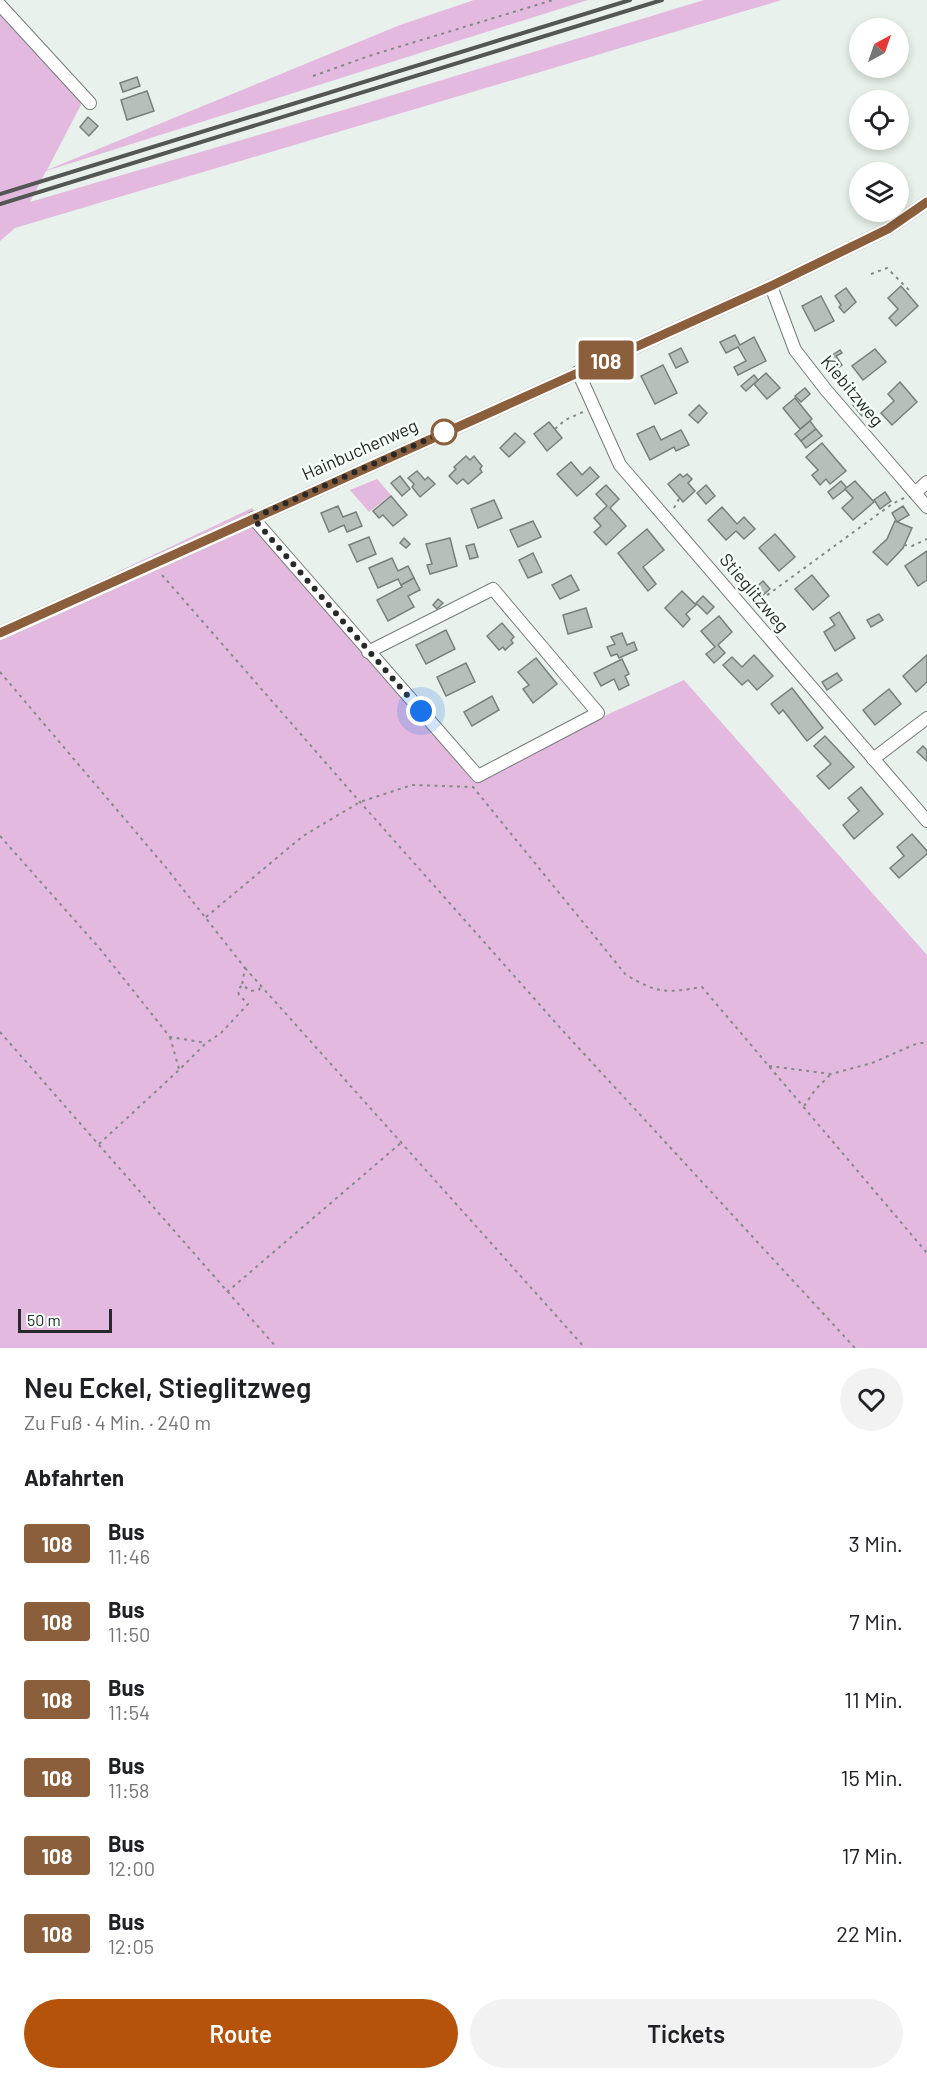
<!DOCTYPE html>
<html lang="de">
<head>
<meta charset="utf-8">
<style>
	body { margin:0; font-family:Barlow,sans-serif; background:#f2f2f2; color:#202124; height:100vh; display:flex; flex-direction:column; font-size:22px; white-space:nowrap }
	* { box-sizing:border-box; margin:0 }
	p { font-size:20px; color:#757577 }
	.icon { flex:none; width:33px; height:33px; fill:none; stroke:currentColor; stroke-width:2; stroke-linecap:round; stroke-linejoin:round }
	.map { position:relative; height:1348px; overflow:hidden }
	.sheet { display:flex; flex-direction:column; background:#fff; flex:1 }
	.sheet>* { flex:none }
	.badge { padding:0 12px; border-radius:4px; font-size:21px; line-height:39px }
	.needle { width:39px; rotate:40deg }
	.fabs { position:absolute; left:849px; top:18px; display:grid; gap:12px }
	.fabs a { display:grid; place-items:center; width:60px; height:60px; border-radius:50%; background:#fff; box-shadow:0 3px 9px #0003; font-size:30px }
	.scale { position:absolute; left:18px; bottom:15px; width:94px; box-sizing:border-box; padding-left:6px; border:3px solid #272a28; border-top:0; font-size:16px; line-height:21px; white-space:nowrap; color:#272a28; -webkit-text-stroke:4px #f6fef9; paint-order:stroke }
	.you { position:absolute; width:30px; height:30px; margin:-15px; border:4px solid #fff; border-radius:50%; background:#1a73e8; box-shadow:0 0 0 9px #1a73e833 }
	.map>.badge { position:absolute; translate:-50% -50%; box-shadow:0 0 0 3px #fff }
	h2 { padding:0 24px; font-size:22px; line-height:54px }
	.round { display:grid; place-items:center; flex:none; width:63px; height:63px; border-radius:32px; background:#f2f2f2 }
	.overview { display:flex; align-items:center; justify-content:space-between; height:102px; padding:0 24px }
	h1 { font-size:28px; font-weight:600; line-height:45px }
	.button { display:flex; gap:12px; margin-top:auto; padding:12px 24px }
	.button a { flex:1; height:69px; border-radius:36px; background:#b45309; color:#fff; font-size:24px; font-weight:600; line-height:69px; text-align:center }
	.button a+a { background:#f2f2f2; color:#202124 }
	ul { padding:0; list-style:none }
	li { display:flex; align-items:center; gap:18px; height:78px; padding:0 24px }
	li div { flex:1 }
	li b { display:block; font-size:22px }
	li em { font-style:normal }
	li .badge { min-width:66px; font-weight:700; text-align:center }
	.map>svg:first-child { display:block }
</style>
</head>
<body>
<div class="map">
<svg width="927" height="1348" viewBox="0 0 927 1348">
	<rect width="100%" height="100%" fill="#e8f1eb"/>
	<g fill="#e3b9df">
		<path d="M474 0H588L46 171 30 202 357 106 704 0H782L15 228 0 241V5L84 99 47 170 400 25Z"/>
		<path d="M377 479 391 495 369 512 350 490Z"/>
		<path d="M252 508 478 773 684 680 927 955V1348H0V628Z"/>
	</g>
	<g fill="#b7bfba" stroke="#79807c" stroke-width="1.5">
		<path d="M137 77 140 86 123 92 120 83Z"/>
		<path d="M147 91 154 111 127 120 121 100Z"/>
		<path d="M88 117 98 126 89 136 80 127Z"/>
		<path d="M901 286 918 306 896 326 889 318 898 309 888 298Z"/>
		<path d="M846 288 856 302 844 313 839 307 841 305 835 296Z"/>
		<path d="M821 296 834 321 815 331 802 306Z"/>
		<path d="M735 335 740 345 754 337 766 361 738 375 734 367 746 361 738 347 726 353 720 342Z"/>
		<path d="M681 348 688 362 676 368 669 354Z"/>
		<path d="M875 349 886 362 863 380 852 366Z"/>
		<path d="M840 350 842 353 836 356 842 365 830 374 822 362Z"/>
		<path d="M663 365 677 393 655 404 641 376Z"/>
		<path d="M766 373 780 388 767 399 754 384Z"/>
		<path d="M754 375 758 380 746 391 741 386Z"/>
		<path d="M900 382 917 402 892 425 881 413 894 401 888 394Z"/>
		<path d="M805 388 810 394 801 402 795 396Z"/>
		<path d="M795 398 812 419 800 429 783 408Z"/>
		<path d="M861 398 870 408 862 416 853 405Z"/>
		<path d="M699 405 707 413 698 423 689 415Z"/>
		<path d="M810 421 816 429 801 441 795 434Z"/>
		<path d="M549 422 562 438 547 451 534 434Z"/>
		<path d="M654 426 661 440 681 430 689 445 676 451 674 447 650 460 637 434Z"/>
		<path d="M816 429 822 436 806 448 801 441Z"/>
		<path d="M515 433 525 442 509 457 500 448Z"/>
		<path d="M822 443 846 471 830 484 826 479 820 485 812 475 818 470 806 457Z"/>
		<path d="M466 456 470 460 474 456 482 466 480 469 482 472 468 484 463 479 457 484 449 476 456 469 454 467Z"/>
		<path d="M571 462 582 475 590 467 599 477 577 496 557 474Z"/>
		<path d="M417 471 425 480 428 477 435 484 420 497 412 487 414 484 408 478Z"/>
		<path d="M680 474 683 477 687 474 692 479 688 483 695 491 683 502 668 484Z"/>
		<path d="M400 476 410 489 402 496 391 483Z"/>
		<path d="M841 481 847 488 833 499 828 492Z"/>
		<path d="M855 481 874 502 853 520 842 508 853 498 845 489Z"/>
		<path d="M606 485 619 499 610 508 626 526 606 545 594 532 601 526 594 518 607 506 596 494Z"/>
		<path d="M706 485 715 496 706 504 697 493Z"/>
		<path d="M885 492 891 501 880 509 874 500Z"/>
		<path d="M391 496 407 515 393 526 383 515 379 518 373 511Z"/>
		<path d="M494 500 502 518 478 528 471 509Z"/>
		<path d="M338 506 343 517 356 512 362 526 347 532 344 525 329 532 321 513Z"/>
		<path d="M903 506 909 515 897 522 892 513Z"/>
		<path d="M722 507 737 524 744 517 755 529 744 539 736 531 726 540 708 520Z"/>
		<path d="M533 521 541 537 518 547 510 530Z"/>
		<path d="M895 521 912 528 903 548 887 565 873 552 887 539Z"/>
		<path d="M647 529 664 550 643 567 656 584 648 591 618 553Z"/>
		<path d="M775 534 795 557 779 571 759 548Z"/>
		<path d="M369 537 376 554 357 562 349 545Z"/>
		<path d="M404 538 410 544 406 548 400 543Z"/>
		<path d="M450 538 457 566 430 574 427 565 432 564 426 544Z"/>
		<path d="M474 544 478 557 470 559 466 546Z"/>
		<path d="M927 551V580L918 586 905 566Z"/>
		<path d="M533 553 542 572 528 578 519 560Z"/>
		<path d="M392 558 398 571 408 566 414 578 401 585 398 579 378 588 369 568Z"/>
		<path d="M571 575 579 590 560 599 552 585Z"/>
		<path d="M812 575 829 596 813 610 795 589Z"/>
		<path d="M414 578 420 590 408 596 414 607 388 621 377 600 402 587 401 585Z"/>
		<path d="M763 581 770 589 761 597 754 589Z"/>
		<path d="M682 591 696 605 686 614 690 619 683 627 665 608Z"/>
		<path d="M703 596 714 607 707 614 696 603Z"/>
		<path d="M438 599 443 603 437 609 433 605Z"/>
		<path d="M586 608 592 627 568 634 563 615Z"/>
		<path d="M839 612 855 638 835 651 824 632 835 625 830 618Z"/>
		<path d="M879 614 883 620 871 627 867 620Z"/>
		<path d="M719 616 732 632 718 645 725 653 714 663 706 654 715 647 701 631Z"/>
		<path d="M502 623 514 637 511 640 513 643 505 650 503 647 499 650 487 636Z"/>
		<path d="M446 630 455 649 426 664 416 645Z"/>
		<path d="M622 633 627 645 634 642 637 650 619 658 617 654 611 656 607 647 615 644 611 637Z"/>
		<path d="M754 655 773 676 757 690 748 680 742 685 723 665 732 657 742 667Z"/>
		<path d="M927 655V682L916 692 903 676Z"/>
		<path d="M536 658 557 684 533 703 523 689 529 685 518 672Z"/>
		<path d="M622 659 629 674 625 676 629 685 619 690 614 679 601 686 594 673Z"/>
		<path d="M466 663 475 682 446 696 437 677Z"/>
		<path d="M837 673 842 680 827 690 822 682Z"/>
		<path d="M792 688 823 728 807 741 783 710 779 714 771 704Z"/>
		<path d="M889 689 901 704 875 725 863 710Z"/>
		<path d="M492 696 499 710 472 726 464 712Z"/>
		<path d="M825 736 854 767 829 789 817 776 831 764 814 746Z"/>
		<path d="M923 746 927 750V761L917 752Z"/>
		<path d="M861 787 883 814 854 839 843 825 859 811 848 798Z"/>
		<path d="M912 834 927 851V854L899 878 890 868 904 856 897 847Z"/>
	</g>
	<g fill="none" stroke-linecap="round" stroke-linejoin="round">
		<defs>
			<g id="minor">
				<path d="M0 5 90 103"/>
				<path d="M771 286 795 350 826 390 927 507"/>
				<path d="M578 372 620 465 927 821"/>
				<path d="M915 493 927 482"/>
				<path d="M253 518 478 776 598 713 493 589 368 652"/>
				<path d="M0 633 771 286 888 229 927 202"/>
				<path d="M873 759 927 718"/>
			</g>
		</defs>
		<use href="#minor" stroke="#757d78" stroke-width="14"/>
		<g stroke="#848a86" stroke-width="2" stroke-dasharray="3 4.5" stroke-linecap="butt">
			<path d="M313 76 372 55 553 0"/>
			<path d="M871 274 887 268 909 290 906 293"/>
			<path d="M555 429 565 420 583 412"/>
			<path d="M674 508 680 497"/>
			<path d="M904 545 912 546 927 539"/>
			<path d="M162 575 360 802 563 1031 855 1348"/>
			<path d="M755 604 892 504 904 498"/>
			<path d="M0 672 168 870 245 968 242 985 251 991 259 990 261 985"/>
			<path d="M0 836 101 950 170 1037 206 1043"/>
			<path d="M206 917 303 836 360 802 412 785 473 787 626 975C659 994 665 993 702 987L927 1253"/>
			<path d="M245 968 585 1348"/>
			<path d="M0 1032 277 1348"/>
			<path d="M170 1037 179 1069"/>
			<path d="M769 1066 831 1074 872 1063 918 1043H927"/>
			<path d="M804 1106 815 1090 831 1074"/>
			<path d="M99 1144 179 1070 206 1043 221 1033 248 1004 239 995 238 990 242 985"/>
			<path d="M227 1292 402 1142"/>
		</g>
		<use href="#minor" stroke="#fff" stroke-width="12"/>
		<g stroke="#535754" stroke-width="4">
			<path d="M0 194 630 0"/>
			<path d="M0 204 662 0"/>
		</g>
	</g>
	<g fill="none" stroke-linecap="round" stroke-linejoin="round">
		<defs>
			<path id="line" d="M0 633 771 286 888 229 927 202"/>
		</defs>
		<use href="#line" stroke="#fff" stroke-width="14"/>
		<use href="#line" stroke="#8b5e3c" stroke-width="9"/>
		<path stroke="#272a28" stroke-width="6" stroke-dasharray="0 10.8" d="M421 711 253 518 444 432"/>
	</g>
	<circle fill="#fff" stroke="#8b5e3c" stroke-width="3" cx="444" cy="432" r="12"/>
	<g text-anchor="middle" stroke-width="5" stroke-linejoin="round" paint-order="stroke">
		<g font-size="18" fill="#272a28" stroke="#f6fef9">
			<text transform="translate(852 391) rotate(50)" y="6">Kiebitzweg</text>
			<text transform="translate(360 450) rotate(-24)" y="6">Hainbuchenweg</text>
			<text transform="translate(754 593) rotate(50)" y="6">Stieglitzweg</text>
		</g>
	</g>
</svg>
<div class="fabs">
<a><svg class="needle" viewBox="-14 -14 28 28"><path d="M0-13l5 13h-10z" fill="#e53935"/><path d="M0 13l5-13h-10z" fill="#757577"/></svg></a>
<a><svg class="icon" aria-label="locate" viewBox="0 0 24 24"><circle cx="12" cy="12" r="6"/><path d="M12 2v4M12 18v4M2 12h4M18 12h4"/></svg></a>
<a><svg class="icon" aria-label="layers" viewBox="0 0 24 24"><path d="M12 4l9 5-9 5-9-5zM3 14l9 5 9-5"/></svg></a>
</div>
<div class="scale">50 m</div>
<div class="you" style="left:421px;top:711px"></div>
<b class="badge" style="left:606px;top:360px;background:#8b5e3c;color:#fff">108</b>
</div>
<section class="sheet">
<div class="overview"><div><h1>Neu Eckel, Stieglitzweg</h1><p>Zu Fuß · 4 Min. · 240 m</p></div><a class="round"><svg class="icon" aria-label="heart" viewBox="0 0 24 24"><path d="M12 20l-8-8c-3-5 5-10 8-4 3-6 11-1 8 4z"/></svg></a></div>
<h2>Abfahrten</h2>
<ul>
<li><span class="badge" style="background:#8b5e3c;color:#fff">108</span><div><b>Bus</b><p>11:46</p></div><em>3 Min.</em></li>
<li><span class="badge" style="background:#8b5e3c;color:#fff">108</span><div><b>Bus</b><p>11:50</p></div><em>7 Min.</em></li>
<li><span class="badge" style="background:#8b5e3c;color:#fff">108</span><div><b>Bus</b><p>11:54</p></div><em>11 Min.</em></li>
<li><span class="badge" style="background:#8b5e3c;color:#fff">108</span><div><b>Bus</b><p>11:58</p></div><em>15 Min.</em></li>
<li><span class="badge" style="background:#8b5e3c;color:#fff">108</span><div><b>Bus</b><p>12:00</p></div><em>17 Min.</em></li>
<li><span class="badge" style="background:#8b5e3c;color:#fff">108</span><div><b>Bus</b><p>12:05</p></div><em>22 Min.</em></li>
</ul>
<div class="button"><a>Route</a><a>Tickets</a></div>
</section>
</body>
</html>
